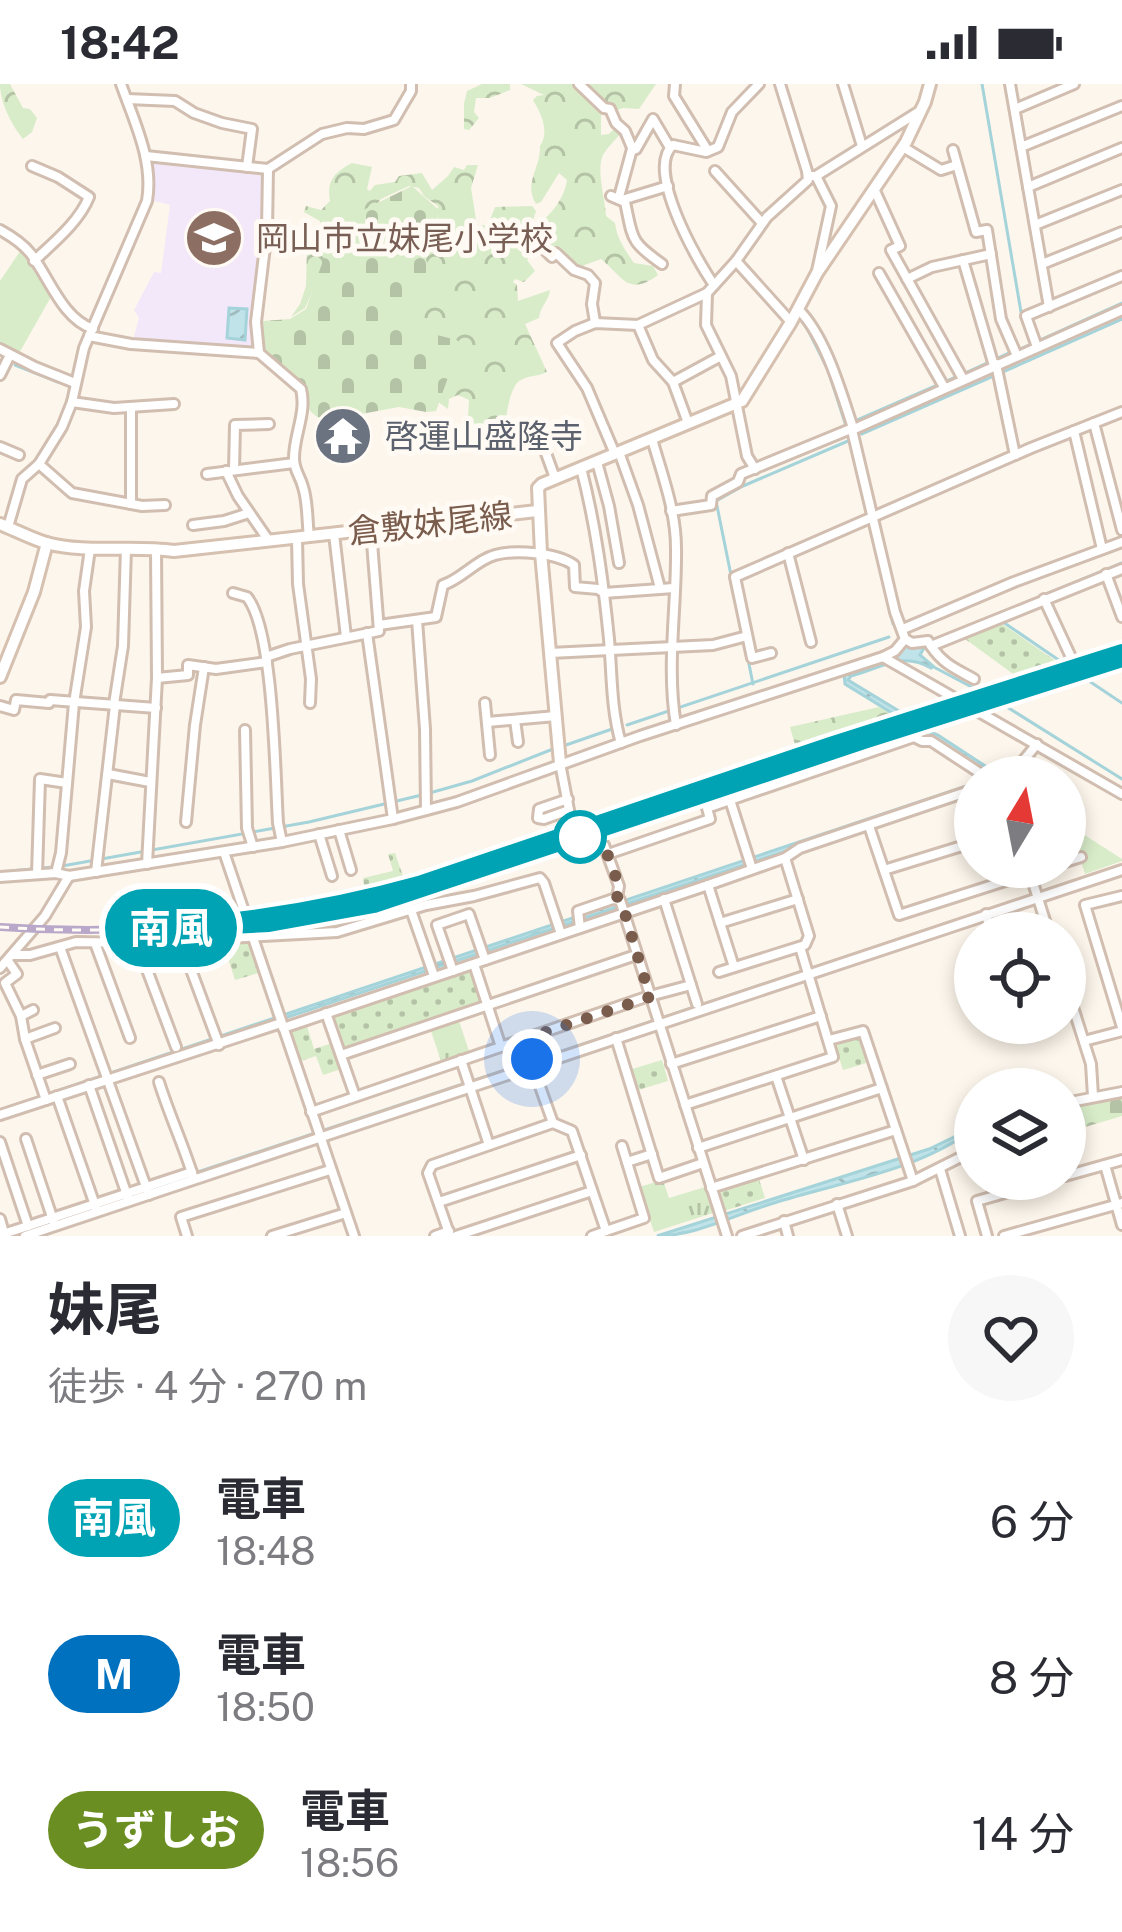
<!DOCTYPE html>
<html lang="ja">
<head>
<meta charset="utf-8">
<style>
	body { margin:0; font-family:"Public Sans","Noto Sans JP",sans-serif; background:#f7f7f7; color:#2b2b33; height:100vh; display:flex; flex-direction:column; font-size:45px; white-space:nowrap }
	* { box-sizing:border-box; margin:0 }
	p { font-size:39px; color:#7c7c81 }
	.icon { flex:none; width:66px; height:66px; fill:none; stroke:currentColor; stroke-width:2; stroke-linecap:round; stroke-linejoin:round }
	.map { position:relative; height:1152px; overflow:hidden }
	.side { display:flex; flex-direction:column; background:#fff; flex:1 }
	.side>* { flex:none }
	.badge { padding:0 24px; border-radius:39px; font-size:42px; line-height:78px }
	.needle { width:78px; rotate:10deg }
	.tools { position:absolute; left:954px; top:672px; display:grid; gap:24px }
	.tools a { display:grid; place-items:center; width:132px; height:132px; border-radius:50%; background:#fff; box-shadow:0 6px 18px #0003; font-size:60px }
	.you { position:absolute; width:60px; height:60px; margin:-30px; border:9px solid #fff; border-radius:50%; background:#1a73e8; box-shadow:0 0 0 18px #1a73e833 }
	.map>.badge { position:absolute; translate:-50% -50%; box-shadow:0 0 0 6px #fff }
	.round { display:grid; place-items:center; flex:none; width:126px; height:126px; border-radius:63px; background:#f7f7f7 }
	.head { display:flex; align-items:center; justify-content:space-between; height:204px; padding:0 48px }
	h1 { font-size:57px; font-weight:700; line-height:90px }
	ul { padding:0; list-style:none }
	li { display:flex; align-items:center; gap:36px; height:156px; padding:0 48px }
	li div { flex:1 }
	li b { display:block; font-size:45px }
	li em { font-style:normal }
	li .badge { min-width:132px; font-weight:700; text-align:center }
	.status { display:flex; justify-content:space-between; align-items:center; height:84px; padding:0 60px; background:#fff; direction:ltr }
	.status svg { height:33px; fill:currentColor }
	.map>svg:first-child { display:block }
</style>
</head>
<body>
<div class="status"><b>18:42</b><svg viewBox="0 0 49 12"><path d="M0 12V9h3v3zM5 12V6h3v6zM10 12V3h3v9zM15 12V0h3v12zM26 1h20v11H26zM47 4h2v5h-2z"/></svg></div>
<div class="map">
<svg width="1122" height="1152" viewBox="0 0 1122 1152">
	<defs>
		<pattern id="grass-dots" width="8" height="8" patternUnits="userSpaceOnUse" patternTransform="scale(3)"><rect width="8" height="8" fill="#d8ecc9"/><path d="M2 2h.1M6 6h.1" fill="none" stroke="#b4c2a5" stroke-width="1.8" stroke-linecap="round"/></pattern>
		<pattern id="forest-crowns" width="20" height="18" patternUnits="userSpaceOnUse" patternTransform="scale(3)"><rect width="20" height="18" fill="#d8ecc9"/><path d="M2 6a3 3 0 1 1 6 0M12 15a3 3 0 1 1 6 0" fill="none" stroke="#b4c2a5"/></pattern>
		<pattern id="cemetery-stones" width="16" height="16" patternUnits="userSpaceOnUse" patternTransform="scale(3)"><rect width="16" height="16" fill="#d8ecc9"/><path d="M2 7V4a2 2 0 0 1 4 0v3zM10 15v-3a2 2 0 0 1 4 0v3z" fill="#b4c2a5"/></pattern>
		<pattern id="park-tufts" width="24" height="20" patternUnits="userSpaceOnUse" patternTransform="scale(3)"><rect width="24" height="20" fill="#d8ecc9"/><path d="M3 7l-1-3M5 7V3M7 7l1-3M15 17l-1-3M17 17v-4M19 17l1-3" fill="none" stroke="#b4c2a5"/></pattern>
		<pattern id="water-waves" width="16" height="10" patternUnits="userSpaceOnUse" patternTransform="scale(3)"><rect width="16" height="10" fill="#bfe3e8"/><path d="M0 5q4-4 8 0t8 0" fill="none" stroke="#a0bbbe"/></pattern>
	</defs>
	<rect width="100%" height="100%" fill="#fdf6ec"/>
	<path fill="#f3e8fa" d="M152 76 270 88 256 267 133 256 139 234 134 226 154 188 161 189 170 121 151 116Z"/>
	<g fill="url(#grass-dots)">
		<path d="M998 537 1063 582 1020 595 961 552Z"/>
		<path d="M915 642 921 651 931 655 913 650 703 723 702 718 767 695V691Z"/>
		<path d="M395 769 405 798 387 804V807L263 831 365 808 363 794 393 787 388 770Z"/>
		<path d="M445 800 448 804 430 812V818C378 833 320 858 265 845 328 837 386 822 445 800Z"/>
		<path d="M232 855 251 858 262 888 235 896 226 868 235 865Z"/>
		<path d="M465 885 471 887 481 916 479 920 343 965 332 936 335 929Z"/>
		<path d="M306 939 314 965 332 959 341 985 323 991 316 972 298 978 289 951 291 944Z"/>
		<path d="M856 953 862 955V963L870 978 843 986 836 964 839 958Z"/>
		<path d="M662 976 668 997 635 1007 629 986Z"/>
		<path d="M759 1095 765 1114 724 1127 719 1112 723 1106Z"/>
	</g>
	<g fill="url(#forest-crowns)">
		<path d="M0 0H10L23 24 30 25 37 34 32 48 23 55C11 40 0 18 0 0Z"/>
		<path d="M482 0H510V6L490 14H476L474 28 479 34 469 46 464 45V20L467 7Z"/>
		<path d="M521 0H656L639 25 623 24 601 31V51L609 50 617 42 623 46C618 54 607 63 603 71 596 86 605 114 606 132L615 139C617 155 625 166 634 179L653 182 658 191C628 213 623 193 601 175L574 185 566 170 548 175 540 165 534 166 527 176 535 187 524 198 515 195 513 198 517 201 518 217 550 206C549 217 540 222 539 234L525 240 547 288C538 293 526 291 518 298 508 307 504 345 504 359L499 362 479 352 481 345 468 334 469 316 458 311 449 315 448 325 434 315 395 248 437 144 438 122 424 112 419 104 409 102 381 115 362 139 327 175 305 224 291 233 300 220 306 202 307 162 320 142V137L304 128 306 122 321 126 330 117C326 96 335 88 352 79L372 83 367 105 370 107 375 101 395 98 399 92 422 89 432 106 448 92 454 83 464 86 467 81H478L471 104 477 142 488 141 495 123 532 122 536 127 531 143C548 137 565 114 567 96L559 89 541 118 536 120C523 99 541 84 540 62 550 48 541 29 533 16L537 12 544 11Z"/>
		<path d="M879 623 901 634 797 668 790 643Z"/>
	</g>
	<g fill="url(#cemetery-stones)">
		<path d="M412 102 439 126 437 135 443 141 426 176 433 186 434 208 427 215 409 216 405 243 457 256 460 260 436 327 426 328 399 323 324 337C297 321 314 321 303 301 280 284 251 269 263 237L290 235 306 225 331 154 347 134Z"/>
		<path d="M1122 1013V1032L1065 1049V1024Z"/>
	</g>
	<g fill="url(#park-tufts)">
		<path d="M1069 741 1122 775V777L1085 790Z"/>
		<path d="M458 934 470 970 442 980 430 944Z"/>
		<path d="M663 1096 669 1114 705 1103 713 1129 654 1148 639 1103Z"/>
	</g>
	<path fill="#d8ecc9" d="M21 166 52 211 18 271 0 261V197Z"/>
	<g fill="url(#water-waves)" stroke="#a5d3da" stroke-width="3">
		<path d="M229 224 247 225 245 256 227 254Z"/>
		<path d="M905 561 909 564 922 561 924 564 920 571 933 582 931 584C902 567 881 584 851 592L848 596 899 627 912 628 925 646 938 651 1002 693H991L934 655 922 651 909 632H897L845 600 844 590C866 582 890 579 905 561Z"/>
		<path d="M975 699V704L0 1029V1026Z"/>
		<path d="M1122 781V783L142 1111 15 1152H5Z"/>
		<path d="M975 1037V1044C918 1087 841 1098 774 1119 736 1130 696 1152 657 1152L929 1065 954 1053Z"/>
	</g>
	<g fill="none" stroke-linecap="round" stroke-linejoin="round">
		<g stroke="#a5d3da" stroke-width="3">
			<path d="M785 0 814 98 819 106"/>
			<path d="M982 0 1021 228 1029 252"/>
			<path d="M810 192 819 161"/>
			<path d="M803 236 828 286 846 342"/>
			<path d="M1020 265 1122 219"/>
			<path d="M15 281 58 298"/>
			<path d="M1003 288 1122 235"/>
			<path d="M965 289 1011 268"/>
			<path d="M855 337 956 293"/>
			<path d="M856 348 862 350 994 292"/>
			<path d="M848 351 893 540"/>
			<path d="M1003 538 1066 581"/>
			<path d="M940 554 1122 479"/>
			<path d="M930 581 981 608"/>
			<path d="M1072 595 1089 597 1122 619"/>
			<path d="M753 600 716 417 743 402 848 357"/>
			<path d="M999 618 1122 695"/>
			<path d="M627 641 889 553"/>
			<path d="M566 661 615 644"/>
			<path d="M62 782 309 738 426 710 472 697 553 665"/>
			<path d="M0 788 53 783"/>
		</g>
		<defs>
			<g id="minor">
				<path d="M579 0 604 24 610 25 616 39 625 47 633 66 636 65 653 35 669 62"/>
				<path d="M675 0 674 12 708 67"/>
				<path d="M780 0 807 87 808 96 767 133 736 177 791 238"/>
				<path d="M843 0 862 62"/>
				<path d="M1010 0 1049 223"/>
				<path d="M127 15 175 17 194 29 222 39 252 45 247 83"/>
				<path d="M1015 25 1074 0"/>
				<path d="M903 63 941 86 957 81"/>
				<path d="M1021 63 1122 22"/>
				<path d="M953 66 976 148 987 146 1001 235 1017 272"/>
				<path d="M146 72 268 85"/>
				<path d="M32 82 58 93 89 113C79 138 54 158 34 177"/>
				<path d="M715 87 762 139"/>
				<path d="M808 92H816L920 27"/>
				<path d="M816 92 831 122 817 187"/>
				<path d="M1028 103 1122 64"/>
				<path d="M875 107 900 162 891 166 963 295"/>
				<path d="M611 112 625 118C633 154 629 157 662 180"/>
				<path d="M619 113 632 65"/>
				<path d="M622 116 668 102"/>
				<path d="M1035 141 1122 106"/>
				<path d="M0 146C11 152 23 160 31 170 50 195 62 234 93 245"/>
				<path d="M540 161 552 173 556 169 574 186 588 191 595 199 592 220 595 238"/>
				<path d="M963 176 994 282"/>
				<path d="M1042 180 1122 148"/>
				<path d="M879 189 944 303"/>
				<path d="M907 195 932 183 991 170"/>
				<path d="M714 201C696 175 645 85 673 61L706 68 718 63 732 28 759 0"/>
				<path d="M707 209 706 241 731 292 747 372 755 385"/>
				<path d="M1122 226 852 346 895 528 905 555 895 567 883 573 1122 710"/>
				<path d="M638 241 653 276 673 298 688 339"/>
				<path d="M89 252 131 260 259 269"/>
				<path d="M1037 263 1026 232 1122 192"/>
				<path d="M0 265 35 283 75 299"/>
				<path d="M996 280 1015 371"/>
				<path d="M0 291 10 271"/>
				<path d="M673 298 721 272"/>
				<path d="M72 318 114 324 174 320"/>
				<path d="M1094 339 1122 446"/>
				<path d="M1074 347 1102 465"/>
				<path d="M652 355C662 390 676 427 676 464 677 522 666 582 676 641"/>
				<path d="M543 361 555 394"/>
				<path d="M0 363 19 371"/>
				<path d="M619 368 638 421 660 504"/>
				<path d="M615 370 587 304 557 259 575 247 595 239 638 241 707 209 736 177"/>
				<path d="M597 378 609 422 619 479"/>
				<path d="M39 380 72 409 142 422 165 421"/>
				<path d="M581 384C596 442 603 496 609 555 612 590 611 625 621 659"/>
				<path d="M234 386 235 341 269 340"/>
				<path d="M226 387 238 412 269 457"/>
				<path d="M207 390 294 379"/>
				<path d="M131 420V323"/>
				<path d="M671 427 711 421 712 412 738 398 741 390 853 344C841 308 826 253 798 225"/>
				<path d="M193 441 224 437 249 429"/>
				<path d="M8 443 22 395 39 380 62 343 72 318 84 264 147 117C154 77 134 37 121 0"/>
				<path d="M334 450 346 553"/>
				<path d="M309 453C307 437 308 418 303 403 300 391 294 387 294 374 294 350 307 329 301 305L259 269 256 238 267 146 268 85 322 50 347 44 364 45 394 36 411 7V0"/>
				<path d="M297 455 298 500 311 595 310 619"/>
				<path d="M788 469 811 558"/>
				<path d="M1106 490 1122 533"/>
				<path d="M233 509 247 513C274 546 275 691 278 739L282 758"/>
				<path d="M1044 515 1070 571"/>
				<path d="M417 536 425 645 426 726"/>
				<path d="M379 541 436 533 443 501C462 495 476 476 495 471 516 465 557 469 574 481L575 503 598 505 604 509 674 504"/>
				<path d="M903 545 1014 498 1122 458"/>
				<path d="M367 549 393 735"/>
				<path d="M905 555 912 559 928 557 931 562 1122 485"/>
				<path d="M931 562C943 580 956 585 974 595"/>
				<path d="M550 569 713 561 747 552"/>
				<path d="M771 569 752 574 735 493 1031 364 1122 328"/>
				<path d="M266 573 290 565 379 547 371 446"/>
				<path d="M157 594 188 591V581L216 585 267 578"/>
				<path d="M485 619 490 671"/>
				<path d="M114 620 123 562 126 464"/>
				<path d="M0 622 14 626 16 616 49 619 50 616 156 624"/>
				<path d="M515 636 518 658"/>
				<path d="M487 638 556 632"/>
				<path d="M245 646 247 744 253 763"/>
				<path d="M560 679 569 726 544 735 538 734 539 725 568 715"/>
				<path d="M108 690 150 698"/>
				<path d="M1010 693 1037 660"/>
				<path d="M186 738 195 641 204 583"/>
				<path d="M869 742 899 831 1049 783"/>
				<path d="M339 746 351 786"/>
				<path d="M319 750 332 792"/>
				<path d="M604 761 619 802 617 815"/>
				<path d="M224 768 354 1152"/>
				<path d="M608 770 710 735 707 724 730 716"/>
				<path d="M1065 778 1081 773"/>
				<path d="M147 780 157 594 156 466"/>
				<path d="M1028 783 1049 849"/>
				<path d="M752 785 730 716 914 653 922 657H931L986 693"/>
				<path d="M884 786 975 758"/>
				<path d="M96 788 115 621"/>
				<path d="M56 789 61 769 74 619 86 543 84 507 90 465"/>
				<path d="M37 790 40 695 67 699"/>
				<path d="M0 793 56 789 69 792 282 758 393 735 457 718 640 652 883 573"/>
				<path d="M708 801 734 883"/>
				<path d="M1122 812 1085 821 1122 943"/>
				<path d="M664 815 697 920"/>
				<path d="M411 826 434 892"/>
				<path d="M986 830 991 849"/>
				<path d="M720 839 798 815"/>
				<path d="M580 844 578 827 613 815 620 816 727 1152"/>
				<path d="M180 856 219 961"/>
				<path d="M95 859 130 954"/>
				<path d="M137 859 176 963"/>
				<path d="M60 863 149 1111"/>
				<path d="M13 871H30L76 858 137 859 337 848 426 821 474 812 540 794 544 799 561 850"/>
				<path d="M8 877 17 890 5 899 21 932 25 955 46 1016"/>
				<path d="M474 880 501 963"/>
				<path d="M0 884 45 832 69 792"/>
				<path d="M453 887 437 841 469 830 485 876"/>
				<path d="M719 888 805 861 809 852 785 774"/>
				<path d="M1065 898 1091 980 1093 1012"/>
				<path d="M326 929 355 1012"/>
				<path d="M21 932 33 926"/>
				<path d="M283 944 708 801 785 774 800 764 975 705"/>
				<path d="M525 954 534 981"/>
				<path d="M616 954 659 1094 703 1079"/>
				<path d="M25 955 55 944"/>
				<path d="M829 956 863 947 913 1097"/>
				<path d="M1084 957 1122 947"/>
				<path d="M341 971 636 871"/>
				<path d="M461 976 489 1061"/>
				<path d="M671 980 821 932"/>
				<path d="M533 983 553 1039"/>
				<path d="M37 991 70 980"/>
				<path d="M776 992 804 1076"/>
				<path d="M159 998C169 1030 183 1060 193 1092"/>
				<path d="M89 1001 128 1114"/>
				<path d="M57 1012 96 1124"/>
				<path d="M1065 1019 1122 1008"/>
				<path d="M685 1021 833 973 800 863"/>
				<path d="M311 1028 646 913 691 901"/>
				<path d="M0 1031 281 939"/>
				<path d="M26 1055 54 1139"/>
				<path d="M0 1058 28 1142 0 1151"/>
				<path d="M698 1064 882 1004"/>
				<path d="M627 1078 652 1070"/>
				<path d="M1105 1081 1122 1141"/>
				<path d="M940 1085 960 1152"/>
				<path d="M1065 1092 1122 1076"/>
				<path d="M711 1104 896 1046"/>
				<path d="M439 1118 581 1071"/>
				<path d="M837 1120 847 1152"/>
				<path d="M0 1135 4 1149"/>
				<path d="M784 1137 788 1152"/>
				<path d="M28 1142 192 1088"/>
				<path d="M606 1147 644 1134 622 1062"/>
				<path d="M25 1152 1122 786"/>
				<path d="M187 1152 181 1133 330 1086"/>
				<path d="M272 1152 346 1129"/>
				<path d="M435 1152 449 1147"/>
				<path d="M450 1152 428 1089 432 1081 553 1039 572 1047 606 1147 592 1152"/>
				<path d="M456 1152 592 1107"/>
				<path d="M742 1152 913 1097 975 1066"/>
				<path d="M987 1152 977 1117 1054 1095"/>
				<path d="M1004 1152 1122 1119"/>
			</g>
			<g id="secondary">
				<path d="M0 440C15 446 30 454 46 459 87 470 132 461 174 467L537 427"/>
				<path d="M0 593 34 508 47 459"/>
				<path d="M560 679 541 469 538 404 542 400 742 317 791 238 817 189 906 58 925 18 930 0"/>
			</g>
		</defs>
		<use href="#minor" stroke="#d1beb0" stroke-width="14"/>
		<use href="#secondary" stroke="#d6c0b0" stroke-width="16"/>
		<use href="#minor" stroke="#fff" stroke-width="8"/>
		<use href="#secondary" stroke="#fff" stroke-width="10"/>
		<defs>
			<path id="rail" d="M0 843C143 853 281 839 419 801L862 651 1122 569"/>
		</defs>
		<use href="#rail" stroke="#b9a8c9" stroke-width="8"/>
		<use href="#rail" stroke="#fffaf3" stroke-width="3" stroke-dasharray="9" stroke-linecap="butt"/>
	</g>
	<g fill="none" stroke-linecap="round" stroke-linejoin="round">
		<defs>
			<path id="line" d="M1122 569 830 662 419 801C337 824 256 837 171 844L269 839 374 820 864 656 1122 574"/>
		</defs>
		<use href="#line" stroke="#fff" stroke-width="27"/>
		<use href="#line" stroke="#00a3b4" stroke-width="18"/>
		<path stroke="#7a5c4d" stroke-width="12" stroke-dasharray="0 21.6" d="M532 975 525 955 650 913 623 823 617 814 619 802 604 761 580 753"/>
	</g>
	<defs>
		<symbol id="school-disc" viewBox="-11 -11 22 22"><circle r="9.5" fill="#8d6e63" stroke="#fffaf3"/><path d="M0-5L7-2L0 1L-7-2ZM-4 1L0 2.5L4 1V4Q0 6-4 4Z" fill="#fff"/></symbol>
		<symbol id="temple-disc" viewBox="-11 -11 22 22"><circle r="9.5" fill="#6b7280" stroke="#fffaf3"/><path d="M0-6L5-2H3V0L6.5 2.5H4V6H1.5V3h-3V6H-4V2.5H-6.5L-3 0V-2H-5Z" fill="#fff"/></symbol>
	</defs>
	<g fill-rule="evenodd">
		<use href="#school-disc" x="181" y="121" width="66" height="66"/>
		<use href="#temple-disc" x="310" y="319" width="66" height="66"/>
	</g>
	<circle fill="#fff" stroke="#00a3b4" stroke-width="6" cx="580" cy="753" r="24"/>
	<g text-anchor="middle" stroke-width="10" stroke-linejoin="round" paint-order="stroke">
		<g font-size="33" fill="#785e54" stroke="#fffaf3" text-anchor="start">
			<text x="256" y="166">岡山市立妹尾小学校</text>
		</g>
		<g font-size="33" fill="#5b616d" stroke="#fffaf3" text-anchor="start">
			<text x="385" y="364">啓運山盛隆寺</text>
		</g>
		<g font-size="33" fill="#7a5c4d" stroke="#fffaf3">
			<text transform="translate(430 439) rotate(-6)" y="12">倉敷妹尾線</text>
		</g>
	</g>
</svg>
<div class="tools">
<a><svg class="needle" viewBox="-14 -14 28 28"><path d="M0-13l5 13h-10z" fill="#e53935"/><path d="M0 13l5-13h-10z" fill="#7c7c81"/></svg></a>
<a><svg class="icon" aria-label="locate" viewBox="0 0 24 24"><circle cx="12" cy="12" r="6"/><path d="M12 2v4M12 18v4M2 12h4M18 12h4"/></svg></a>
<a><svg class="icon" aria-label="layers" viewBox="0 0 24 24"><path d="M12 4l9 5-9 5-9-5zM3 14l9 5 9-5"/></svg></a>
</div>
<div class="you" style="left:532px;top:975px"></div>
<b class="badge" style="left:171px;top:844px;background:#00a3b4;color:#fff">南風</b>
</div>
<section class="side">
<div class="head"><div><h1>妹尾</h1><p>徒歩 · 4 分 · 270 m</p></div><a class="round"><svg class="icon" aria-label="heart" viewBox="0 0 24 24"><path d="M12 20l-8-8c-3-5 5-10 8-4 3-6 11-1 8 4z"/></svg></a></div>
<ul>
<li><span class="badge" style="background:#00a3b4;color:#fff">南風</span><div><b>電車</b><p>18:48</p></div><em>6 分</em></li>
<li><span class="badge" style="background:#0071be;color:#fff">M</span><div><b>電車</b><p>18:50</p></div><em>8 分</em></li>
<li><span class="badge" style="background:#6b8e23;color:#fff">うずしお</span><div><b>電車</b><p>18:56</p></div><em>14 分</em></li>
</ul>
</section>
</body>
</html>
